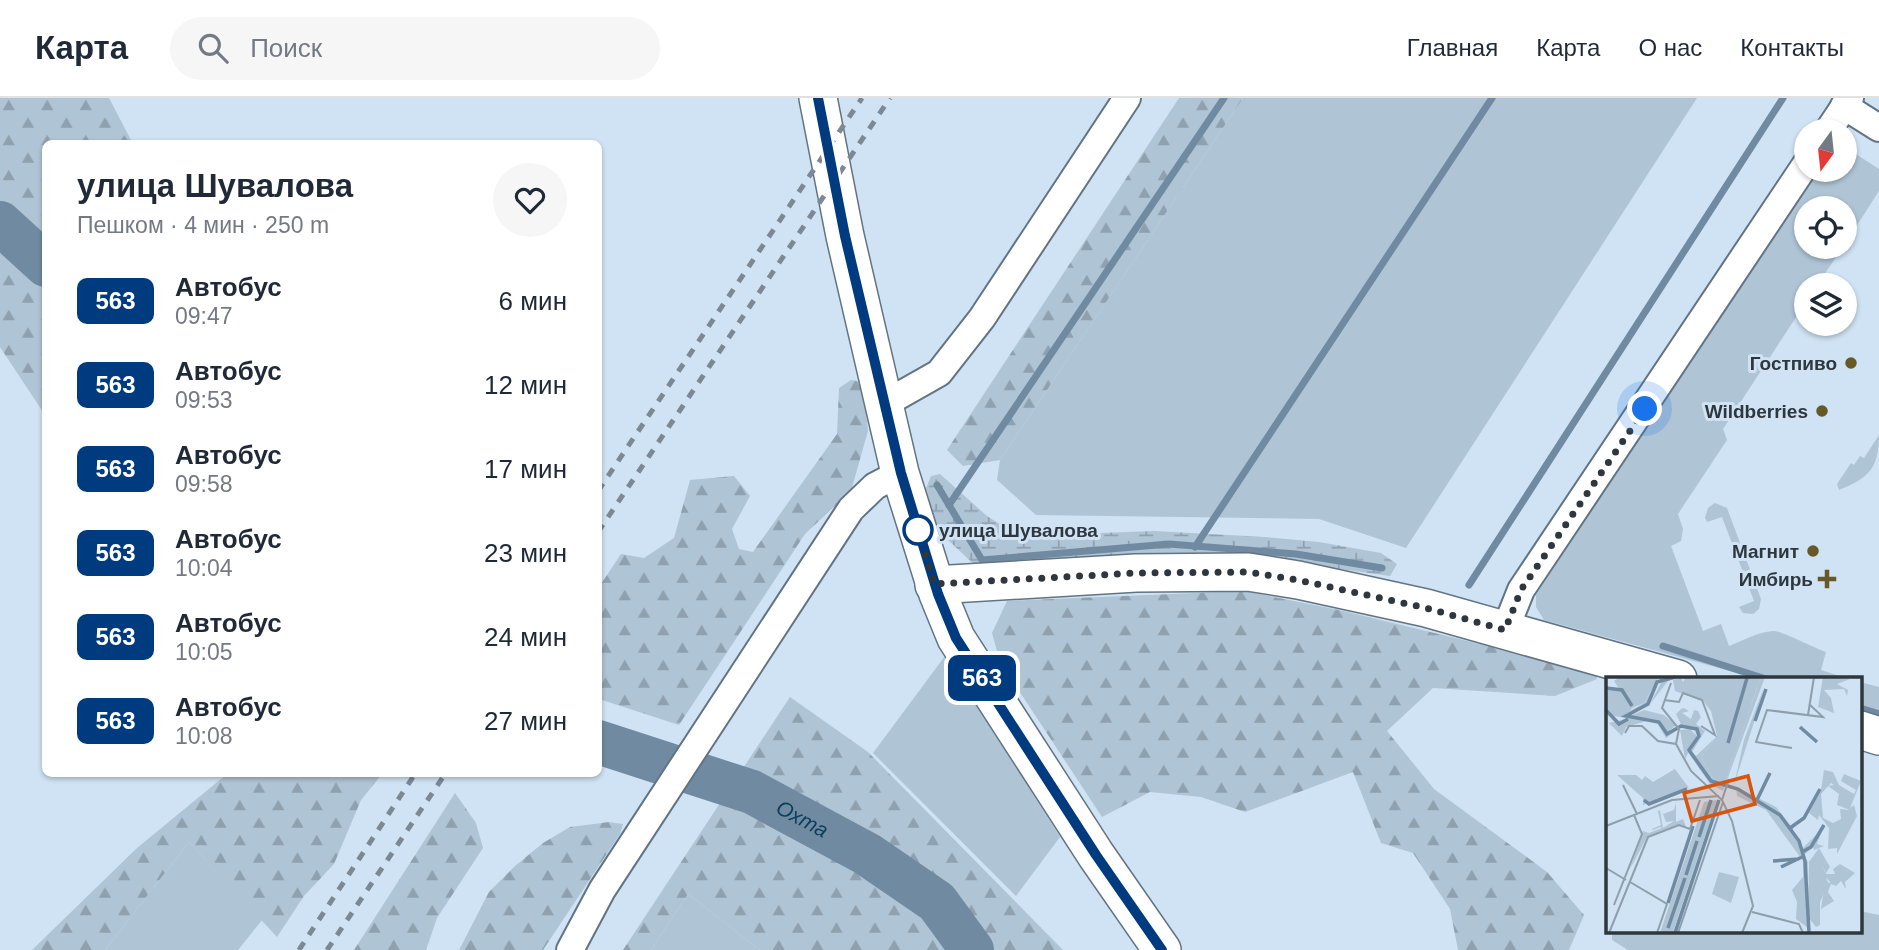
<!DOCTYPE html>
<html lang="ru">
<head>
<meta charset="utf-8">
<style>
	body { margin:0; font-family:Helvetica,sans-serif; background:#f6f6f7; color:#1f2937; height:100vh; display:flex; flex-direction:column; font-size:26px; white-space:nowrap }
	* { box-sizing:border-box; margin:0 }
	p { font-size:23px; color:#747a83 }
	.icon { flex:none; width:38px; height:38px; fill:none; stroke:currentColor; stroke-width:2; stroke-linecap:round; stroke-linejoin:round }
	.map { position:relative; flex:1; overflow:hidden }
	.details { position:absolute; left:42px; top:42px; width:560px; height:637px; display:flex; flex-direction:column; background:#fff; border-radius:10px; box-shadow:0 2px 5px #0004 }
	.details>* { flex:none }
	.badge { padding:0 14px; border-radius:10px; font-size:24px; line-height:46px }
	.needle { width:46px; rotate:195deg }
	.controls { position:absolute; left:1794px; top:21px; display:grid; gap:14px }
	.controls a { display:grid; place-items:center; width:63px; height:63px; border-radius:50%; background:#fff; box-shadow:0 2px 5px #0004; font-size:35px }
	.you { position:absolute; width:35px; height:35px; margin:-18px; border:5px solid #fff; border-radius:50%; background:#1a73e8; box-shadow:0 0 0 10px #1a73e833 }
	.map>.badge { position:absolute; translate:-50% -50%; box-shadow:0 0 0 4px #fff }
	.round { display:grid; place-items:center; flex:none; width:74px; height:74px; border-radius:37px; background:#f6f6f7 }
	.head { display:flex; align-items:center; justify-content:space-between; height:119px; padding:0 35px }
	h1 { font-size:33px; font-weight:700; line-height:52px }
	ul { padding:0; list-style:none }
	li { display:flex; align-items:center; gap:21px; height:84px; padding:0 35px }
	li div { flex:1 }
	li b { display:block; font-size:26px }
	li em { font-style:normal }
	li .badge { min-width:77px; font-weight:700; text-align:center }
	header { display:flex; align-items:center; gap:42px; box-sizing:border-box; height:98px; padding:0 35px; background:#fff; border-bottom:2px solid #e0e1e3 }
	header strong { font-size:33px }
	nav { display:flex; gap:38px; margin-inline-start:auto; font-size:24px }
	.search { width:490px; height:63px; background:#f6f6f7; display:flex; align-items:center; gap:18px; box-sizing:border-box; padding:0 24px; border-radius:38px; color:#747a83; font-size:26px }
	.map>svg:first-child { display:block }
</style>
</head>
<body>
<header>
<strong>Карта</strong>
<div class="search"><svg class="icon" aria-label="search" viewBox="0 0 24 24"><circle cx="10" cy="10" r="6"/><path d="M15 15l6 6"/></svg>Поиск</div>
<nav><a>Главная</a><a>Карта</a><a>О нас</a><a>Контакты</a></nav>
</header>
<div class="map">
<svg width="1879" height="852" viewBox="0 0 1879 852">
	<defs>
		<pattern id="forest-firs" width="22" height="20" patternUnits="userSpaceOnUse" patternTransform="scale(1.75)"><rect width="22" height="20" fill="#afc4d5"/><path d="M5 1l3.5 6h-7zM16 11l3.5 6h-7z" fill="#8fa0ae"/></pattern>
		<pattern id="wetland-marsh" width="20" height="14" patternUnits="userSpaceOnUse" patternTransform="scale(1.75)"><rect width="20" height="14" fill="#afc4d5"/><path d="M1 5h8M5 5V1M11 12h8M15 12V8" fill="none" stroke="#8fa0ae"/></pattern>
	</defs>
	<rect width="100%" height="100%" fill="#cfe3f4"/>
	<g fill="#afc4d5">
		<path d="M1243 0H1697L1406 450 1319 421 1036 417 997 382 1000 362Z"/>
		<path d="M1845 49 1879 71V93L1845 146 1844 110H1806V149H1843L1817 187H1806V204L1723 331 1727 342 1678 416 1683 431 1681 443 1671 448 1703 533 1721 526 1729 548C1742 543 1758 534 1773 533 1780 532 1814 550 1826 554L1821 572 1849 581H1759L1544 522 1536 509V497L1812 72H1844Z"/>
		<path d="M1879 337C1879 370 1869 380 1839 392L1837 386 1851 365 1854 367 1860 358 1864 360Z"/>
		<path d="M1715 405 1727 410 1761 501 1759 511 1753 516 1743 515 1739 509 1754 503 1722 419 1707 424 1705 420 1708 410Z"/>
		<path d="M945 558 1060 739 1016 798 873 655Z"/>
		<path d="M1860 584 1879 589V616L1860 610Z"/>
		<path d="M189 744 262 822 238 852H105Z"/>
		<path d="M688 796 760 852H651Z"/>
		<path d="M1860 813 1879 817V852H1628L1612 842V833H1860Z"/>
	</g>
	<g fill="url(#forest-firs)">
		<path d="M0 0H109L131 42 123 46H46L45 317 0 249Z"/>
		<path d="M1179 0H1243L1000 362 963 368 947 352Z"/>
		<path d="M851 282 863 284 868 333 851 393 805 436 679 627 599 601V489L621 456 644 460 674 440 690 382 734 378 750 398 732 431 739 451 753 454 837 336 839 290Z"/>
		<path d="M1244 493 1339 512 1596 574 1597 581 1555 598 1433 590 1387 633 1434 691 1547 774 1584 817 1569 852H1458L1450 811 1413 755 1381 745 1353 674 1245 714 1201 699 1150 694 1102 719 1000 564 992 535 1007 503Z"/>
		<path d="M790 599 868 654 1063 852H760L688 796 651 852H623Z"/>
		<path d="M227 676H382L361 702 334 766 304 798 277 839 189 744 105 852H32L137 750Z"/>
		<path d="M455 695 476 725 483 750 437 820 426 852H354Z"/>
		<path d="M609 724 623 726 620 736 543 852H459L489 794 515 768 543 745 570 729Z"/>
	</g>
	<path fill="url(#wetland-marsh)" d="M940 376 987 418 1018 438 1154 433 1265 439 1319 444 1381 455 1397 466 1390 478 1311 467 980 472 933 428 922 400 931 378Z"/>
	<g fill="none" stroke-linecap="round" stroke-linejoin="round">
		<g stroke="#708ba1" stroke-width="7">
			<path d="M937 387 982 462 1169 446 1296 456 1382 470"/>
			<path d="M949 407 1224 0"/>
			<path d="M1195 449 1492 0"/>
			<path d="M1469 487 1783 0"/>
			<path d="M1663 548 1766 581"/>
			<path d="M1860 610 1879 616"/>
		</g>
		<g stroke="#708ba1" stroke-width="44">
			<path d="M0 125 46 167"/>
			<path id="s1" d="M598 644 752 694 867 756 937 804 972 852"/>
		</g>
		<defs>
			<g id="street">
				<path d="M1844 8 1879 30"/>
				<path d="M1828 33 1850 0"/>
				<path d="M886 305 939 275 982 220 1127 0"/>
				<path d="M1505 532 1521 492 1806 66"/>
				<path d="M570 852 602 792 851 411 875 388 900 375"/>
			</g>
			<g id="secondary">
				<path d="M818 0 845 138 900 375 938 496 956 540 1096 757 1162 852"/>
				<path d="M934 487 1136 475 1248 474 1298 482 1426 510 1678 581"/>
				<path d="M1860 632 1879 638"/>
			</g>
		</defs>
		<use href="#street" stroke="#627483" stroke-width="30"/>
		<use href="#secondary" stroke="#627483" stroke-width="40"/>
		<use href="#street" stroke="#fff" stroke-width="26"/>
		<use href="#secondary" stroke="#fff" stroke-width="37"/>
		<g stroke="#7c8995" stroke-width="5" stroke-dasharray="9 9" stroke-linecap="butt">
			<path d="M598 393 862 0"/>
			<path d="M598 434 890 0"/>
			<path d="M299 852 415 676"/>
			<path d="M327 852 445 676"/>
		</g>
	</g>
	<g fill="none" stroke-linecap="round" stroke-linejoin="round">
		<defs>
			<path id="line" d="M818 0 845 138 901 375 938 496 956 540 1096 757 1162 852"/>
		</defs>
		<use href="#line" stroke="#fff" stroke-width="16"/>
		<use href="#line" stroke="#003b80" stroke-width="10"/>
		<path stroke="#2f373e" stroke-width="7" stroke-dasharray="0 12.6" d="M918 432 917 426 934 486 1136 475 1248 474 1298 482 1426 510 1505 532 1521 492 1645 311"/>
	</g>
	<g fill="#675825" stroke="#cfe3f4" stroke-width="2.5">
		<circle cx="1851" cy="265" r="7"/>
		<circle cx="1822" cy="313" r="7"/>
		<circle cx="1813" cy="453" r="7"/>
		<path d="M1823.5 470.5h7v7h7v7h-7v7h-7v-7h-7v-7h7z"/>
	</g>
	<circle fill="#fff" stroke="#003b80" stroke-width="3.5" cx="918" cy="432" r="14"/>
	<g text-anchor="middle" stroke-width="6" stroke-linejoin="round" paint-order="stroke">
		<g font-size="19" font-weight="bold" fill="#2f373e" stroke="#cfe3f4" text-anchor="end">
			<text x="1837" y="272">Гостпиво</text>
			<text x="1808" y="320">Wildberries</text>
			<text x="1799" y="460">Магнит</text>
			<text x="1813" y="488">Имбирь</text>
		</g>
		<g font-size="19" font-weight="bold" fill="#2f373e" stroke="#cfe3f4" text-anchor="start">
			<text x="939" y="439">улица Шувалова</text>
		</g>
		<g font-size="21" font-style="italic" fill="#0b3d5d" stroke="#cfe3f4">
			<text dy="7" stroke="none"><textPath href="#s1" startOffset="219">Охта</textPath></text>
		</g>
	</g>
	<g transform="translate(1606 579)">
		<rect width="256" height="256" fill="#cfe3f4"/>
		<path d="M14 0H61L52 2 38 26 26 31 20 41 8 39 0 30V16L5 10 14 13 8 4ZM75 0 77 5 80 0H159L153 4 119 107 106 100 95 80 111 59 105 34 97 24 69 14 67 3ZM38 33 58 38 70 48 63 54 51 43 24 39ZM84 52 91 59 79 82 74 53ZM111 123 67 255 54 256 98 125ZM70 126V145L77 142 80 150 73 148 41 160 24 192 37 154 43 156 56 151 54 150 47 153 46 152 55 148 52 134 54 133 57 151 68 144 60 145 57 137 68 133ZM213 171 224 190 220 196 217 189 222 206 214 225V248L210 250 202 240 203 185ZM113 195 133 200 125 226 106 217Z" fill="#afc4d5"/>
		<path d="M75 0 62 4 44 27 55 6 51 5 43 28 22 35 38 26 53 2ZM159 0 117 114 104 107 81 74 92 61 88 52 76 50 60 61 51 46 40 44 20 50 16 59 3 46 20 42 22 37 53 45 65 54 75 47 70 37 75 32 78 31 83 34 76 36 85 42 88 33 92 34 95 40 90 47 99 54 86 75 90 79 110 60 95 80 106 100 119 107 153 4ZM217 0 244 2 231 7 242 13 241 19 238 12 218 13 225 21 228 36 212 30ZM158 10 149 42 128 108 138 63ZM69 92 83 111 37 128V121L11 98H30L36 103 39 99 47 105ZM218 93 227 95 233 108 248 117 250 113 235 104 238 97 255 104 244 131 248 128 251 139 231 177V171L222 172 223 151 213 138 212 143 203 136 215 113ZM225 106 228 108 222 109 233 117 231 128 244 133 234 132 235 142 227 146 217 141 215 117ZM130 110 170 130 185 149 190 147 186 154 197 171 217 151 211 167 218 169 208 173 207 170 197 179 202 185 201 240 205 253 190 242 191 225 186 213 197 200V184L160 133 131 119ZM112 124 71 255 67 256ZM218 186 220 197H229L227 192 234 187 249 196 239 205 240 212 235 204 230 209 225 207 222 215 228 224 215 232 219 205 225 206 219 199Z" fill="#afc4d5" fill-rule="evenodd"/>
		<path fill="none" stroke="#708ba1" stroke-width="3.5" d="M69 0 51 5 42 27 20 39 53 45 61 57 75 49 91 52 93 59 83 73 105 104 132 112 174 138 193 164 199 184 203 256M0 11 16 13 26 29M0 33 13 47 22 42M149 44 160 12M194 50 211 65M122 66 141 1M38 123 43 127 81 112M150 125 164 96M184 151 198 141 214 112M93 160 105 123M196 175 205 170 218 148M167 184 193 182M175 190 196 180M80 198 91 164M62 226 87 149M62 251 79 201M69 256 113 123"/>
		<path fill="none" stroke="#8f9eab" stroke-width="2" d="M65 6 56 31 73 52 70 67M58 23 73 25 77 16 96 23 109 58 95 49M202 38 208 0M19 56 23 49H36L52 64 70 67 85 94 116 123 126 144 147 229 136 256M186 71 150 65 161 33 217 40 203 27M17 108 31 137M116 123 123 102M0 149 66 123 113 119M0 191 20 203M24 205 61 227 51 256M8 228 36 157 28 138M146 235 193 247 197 256M3 256 42 160 73 148 84 152 94 123M72 256 117 125"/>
		<path fill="#d65611" fill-opacity="0.15" stroke="#d65611" stroke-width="3.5" d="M142 99 149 127 86 144 78 116Z"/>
		<rect width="256" height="256" fill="none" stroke="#2f373e" stroke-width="3.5"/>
	</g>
</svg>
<div class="controls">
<a><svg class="needle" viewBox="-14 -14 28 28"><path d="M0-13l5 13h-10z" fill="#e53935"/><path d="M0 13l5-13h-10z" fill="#747a83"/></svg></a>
<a><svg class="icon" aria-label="locate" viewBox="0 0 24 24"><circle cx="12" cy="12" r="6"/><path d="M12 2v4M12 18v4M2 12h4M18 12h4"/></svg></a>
<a><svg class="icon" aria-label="layers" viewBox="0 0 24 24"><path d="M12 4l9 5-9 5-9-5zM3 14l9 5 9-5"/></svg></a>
</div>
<div class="you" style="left:1645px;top:311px"></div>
<b class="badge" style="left:982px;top:580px;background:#003b80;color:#fff">563</b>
<section class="details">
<div class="head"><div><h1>улица Шувалова</h1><p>Пешком · 4 мин · 250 m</p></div><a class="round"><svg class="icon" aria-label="heart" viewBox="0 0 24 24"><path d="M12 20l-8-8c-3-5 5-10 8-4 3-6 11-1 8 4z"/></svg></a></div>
<ul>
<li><span class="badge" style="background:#003b80;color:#fff">563</span><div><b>Автобус</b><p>09:47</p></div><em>6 мин</em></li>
<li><span class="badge" style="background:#003b80;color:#fff">563</span><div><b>Автобус</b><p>09:53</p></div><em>12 мин</em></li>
<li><span class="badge" style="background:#003b80;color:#fff">563</span><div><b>Автобус</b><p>09:58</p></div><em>17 мин</em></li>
<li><span class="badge" style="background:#003b80;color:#fff">563</span><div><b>Автобус</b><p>10:04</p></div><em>23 мин</em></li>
<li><span class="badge" style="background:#003b80;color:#fff">563</span><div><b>Автобус</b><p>10:05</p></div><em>24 мин</em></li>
<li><span class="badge" style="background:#003b80;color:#fff">563</span><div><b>Автобус</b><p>10:08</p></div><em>27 мин</em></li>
</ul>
</section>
</div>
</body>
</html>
